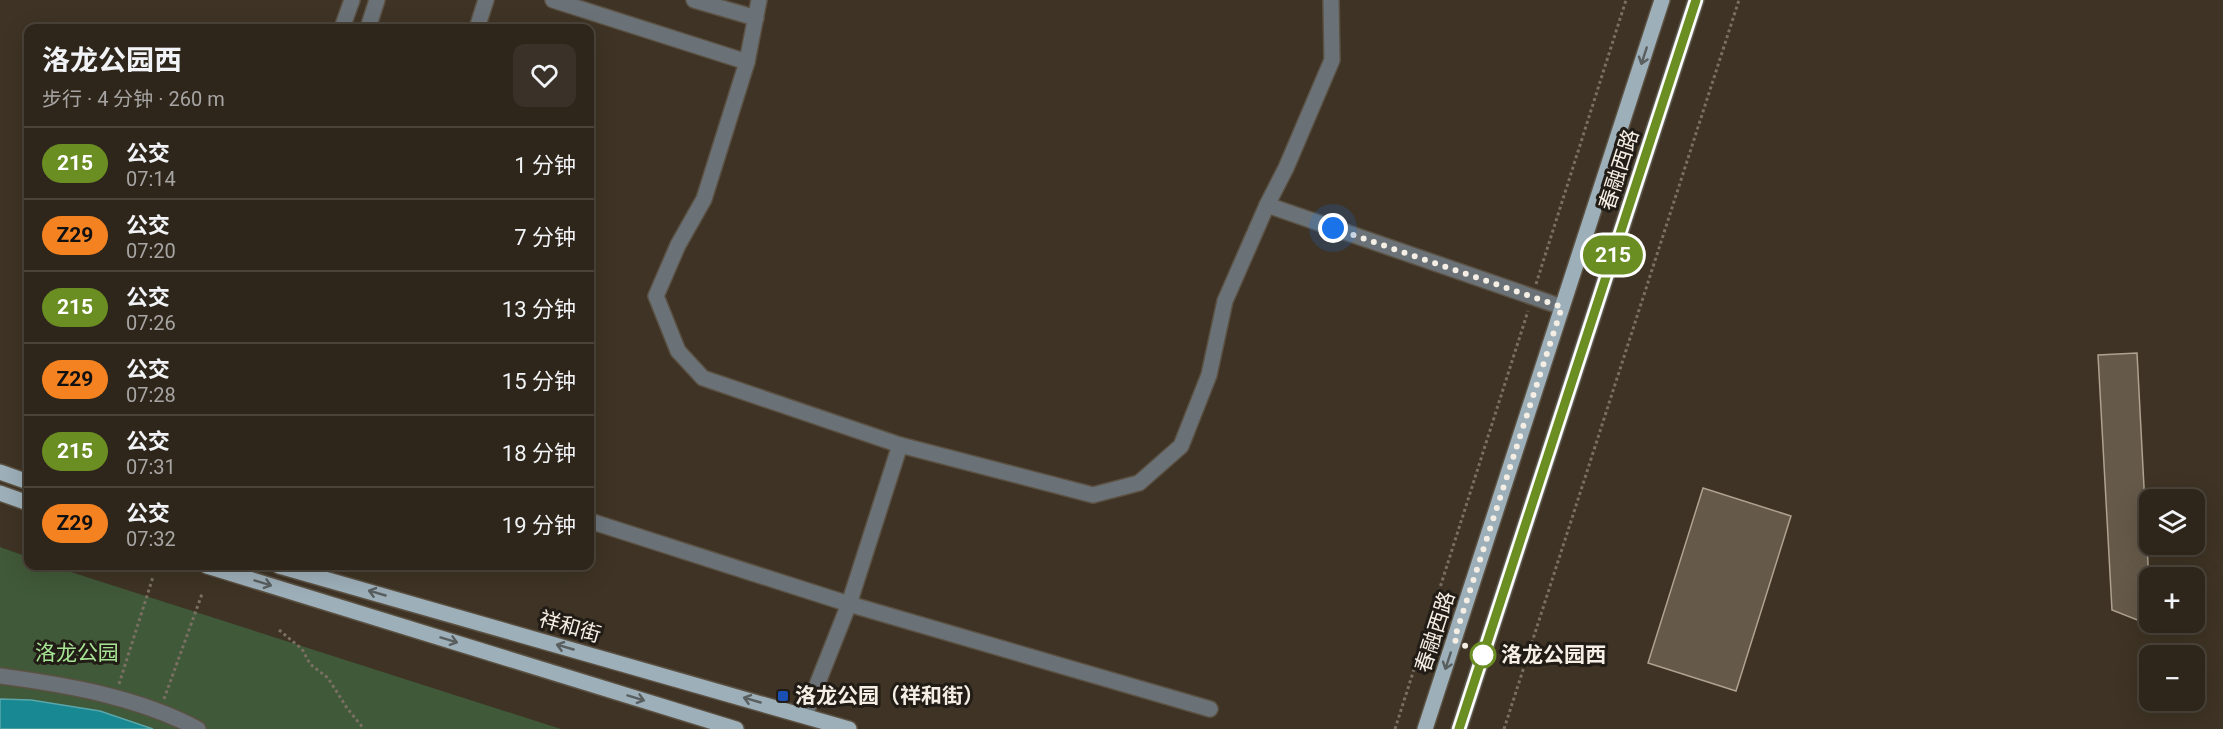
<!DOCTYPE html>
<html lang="zh">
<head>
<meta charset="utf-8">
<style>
	body { margin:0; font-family:Roboto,"Noto Sans SC",sans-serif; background:#3a3228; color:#f1f3f6; height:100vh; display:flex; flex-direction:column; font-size:22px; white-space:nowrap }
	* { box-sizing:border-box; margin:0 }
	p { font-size:20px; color:#a7a5a3 }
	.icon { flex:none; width:33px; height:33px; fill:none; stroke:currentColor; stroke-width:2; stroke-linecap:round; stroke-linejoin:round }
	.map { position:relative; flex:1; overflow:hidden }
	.drawer { position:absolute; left:24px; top:24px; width:570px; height:546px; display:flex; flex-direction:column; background:#2e261b; border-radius:12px; box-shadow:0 6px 24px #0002,0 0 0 2px #49433a }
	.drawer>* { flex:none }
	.badge { padding:0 12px; border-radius:20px; font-size:21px; line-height:39px }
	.controls { position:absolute; left:2139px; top:489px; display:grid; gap:12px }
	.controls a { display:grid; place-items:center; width:66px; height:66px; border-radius:12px; background:#2e261b; box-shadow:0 6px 24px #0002,0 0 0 2px #49433a; font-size:30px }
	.you { position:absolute; width:30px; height:30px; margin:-15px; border:4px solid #fff; border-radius:50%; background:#1a73e8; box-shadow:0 0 0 9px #1a73e833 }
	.map>.badge { position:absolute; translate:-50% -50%; box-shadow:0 0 0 3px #fff }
	.round { display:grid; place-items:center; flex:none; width:63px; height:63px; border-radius:12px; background:#3a3228 }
	.overview { display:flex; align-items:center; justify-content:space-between; height:102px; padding:0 18px }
	h1 { font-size:28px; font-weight:700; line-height:45px }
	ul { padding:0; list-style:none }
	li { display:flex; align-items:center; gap:18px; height:72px; padding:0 18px; border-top:2px solid #49433a }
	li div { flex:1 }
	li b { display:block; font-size:22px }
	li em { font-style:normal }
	li .badge { min-width:66px; font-weight:700; text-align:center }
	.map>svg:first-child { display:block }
</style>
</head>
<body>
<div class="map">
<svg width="2223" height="729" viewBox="0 0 2223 729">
	<rect width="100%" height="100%" fill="#3e3324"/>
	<path fill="#405938" d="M0 547 28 557V566H52L561 729H0Z"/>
	<path fill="#188892" stroke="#5aa7ab" stroke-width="1.5" d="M0 699 31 700 100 711 153 729H0Z"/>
	<g fill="#655949" stroke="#afa290" stroke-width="1.5">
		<path d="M2137 353 2150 602V625L2112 610 2098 355Z"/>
		<path d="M1703 488 1791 516 1736 691 1648 663Z"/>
	</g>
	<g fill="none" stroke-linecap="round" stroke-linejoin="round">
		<defs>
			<g id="minor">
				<path d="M553 0 747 62"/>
				<path d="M694 0 756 18"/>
				<path d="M759 0 747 62 704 199 678 245 656 296 678 351 703 378 900 445 1093 495 1139 483 1181 446 1209 375 1225 301 1267 205 1286 168 1332 60 1331 0"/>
				<path d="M342 28 352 0"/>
				<path d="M368 28 377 0"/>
				<path d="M477 28 486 0"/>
				<path d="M1267 205 1562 307"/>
				<path d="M590 521 849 604 1210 709"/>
				<path d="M0 676C67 685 138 697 198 729"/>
				<path d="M805 715 849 604 900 445"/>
			</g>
			<g id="major">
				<path d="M0 472 28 482"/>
				<path d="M0 493 28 503"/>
				<path d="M207 566 736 729"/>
				<path d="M279 566 849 729"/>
				<path d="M1425 729 1662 0"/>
				<path d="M1459 729 1696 0"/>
			</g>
		</defs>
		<use href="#minor" stroke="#5b5143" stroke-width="18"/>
		<use href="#major" stroke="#5b5143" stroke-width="18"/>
		<g stroke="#796f62" stroke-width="3" stroke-dasharray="3 3" stroke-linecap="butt">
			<path d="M1536 284 1626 0"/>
			<path d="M279 630 302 649 310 664 328 678 347 708 364 729"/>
			<path d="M119 684 153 577"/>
			<path d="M164 699 202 594"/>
			<path d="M1395 729 1528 311"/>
			<path d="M1504 729 1739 0"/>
		</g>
		<use href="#minor" stroke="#6a7278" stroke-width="15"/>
		<use href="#major" stroke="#9dafb9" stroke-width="15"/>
	</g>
	<defs><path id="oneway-shaft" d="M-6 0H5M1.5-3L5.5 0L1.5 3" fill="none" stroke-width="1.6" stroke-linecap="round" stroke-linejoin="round" transform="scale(1.5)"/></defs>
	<g stroke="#595e5f">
		<use href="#oneway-shaft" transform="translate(1644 56) rotate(108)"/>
		<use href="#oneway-shaft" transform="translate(263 583) rotate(17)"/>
		<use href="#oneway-shaft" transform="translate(377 593) rotate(-164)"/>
		<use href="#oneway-shaft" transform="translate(449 640) rotate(17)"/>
		<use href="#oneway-shaft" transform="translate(565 647) rotate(-164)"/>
		<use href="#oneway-shaft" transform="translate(1448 661) rotate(108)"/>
		<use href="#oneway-shaft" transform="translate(636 698) rotate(17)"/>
		<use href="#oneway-shaft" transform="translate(752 700) rotate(-164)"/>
	</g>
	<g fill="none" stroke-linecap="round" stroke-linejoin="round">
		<defs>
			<path id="line" d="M1459 729 1696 0"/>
		</defs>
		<use href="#line" stroke="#fff" stroke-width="14"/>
		<use href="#line" stroke="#6b8e23" stroke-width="9"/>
		<path stroke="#f5eee4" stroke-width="6" stroke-dasharray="0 10.8" d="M1333 228 1562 307 1454 640 1483 655"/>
	</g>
	<circle fill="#fff" stroke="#6b8e23" stroke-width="3" cx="1483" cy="655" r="12"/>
	<rect fill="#1a4fb4" stroke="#211c15" stroke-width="2" x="777" y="690" width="12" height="12" rx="3"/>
	<g text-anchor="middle" stroke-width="6" stroke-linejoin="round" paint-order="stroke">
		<g font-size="21" fill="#f5eee4" stroke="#211c15">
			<text transform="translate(1619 170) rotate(-72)" y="7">春融西路</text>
			<text transform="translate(570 627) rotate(16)" y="7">祥和街</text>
			<text transform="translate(1435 632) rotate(-72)" y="7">春融西路</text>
		</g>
		<g font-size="21" fill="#a7e495" stroke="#211c15">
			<text x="77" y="660">洛龙公园</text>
		</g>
		<g font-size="21" font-weight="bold" fill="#f5eee4" stroke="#211c15" text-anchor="start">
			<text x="1501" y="662">洛龙公园西</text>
		</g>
		<g font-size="21" font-weight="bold" fill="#f5eee4" stroke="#211c15" text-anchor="start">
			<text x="795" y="703">洛龙公园（祥和街）</text>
		</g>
	</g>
</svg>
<div class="controls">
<a><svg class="icon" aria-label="layers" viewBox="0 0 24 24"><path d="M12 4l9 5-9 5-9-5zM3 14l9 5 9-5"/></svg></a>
<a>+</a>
<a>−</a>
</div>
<div class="you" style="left:1333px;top:228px"></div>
<b class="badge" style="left:1613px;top:255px;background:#6b8e23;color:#fff">215</b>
<section class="drawer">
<div class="overview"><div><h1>洛龙公园西</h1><p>步行 · 4 分钟 · 260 m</p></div><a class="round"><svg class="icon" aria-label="heart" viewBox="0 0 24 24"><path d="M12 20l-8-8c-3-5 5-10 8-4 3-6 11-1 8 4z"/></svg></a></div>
<ul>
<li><span class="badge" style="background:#6b8e23;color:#fff">215</span><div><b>公交</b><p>07:14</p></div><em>1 分钟</em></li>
<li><span class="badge" style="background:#f58220;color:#111">Z29</span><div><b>公交</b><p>07:20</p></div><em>7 分钟</em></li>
<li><span class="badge" style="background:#6b8e23;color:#fff">215</span><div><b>公交</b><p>07:26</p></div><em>13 分钟</em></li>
<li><span class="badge" style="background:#f58220;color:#111">Z29</span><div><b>公交</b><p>07:28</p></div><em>15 分钟</em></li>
<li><span class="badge" style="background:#6b8e23;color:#fff">215</span><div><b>公交</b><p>07:31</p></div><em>18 分钟</em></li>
<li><span class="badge" style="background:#f58220;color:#111">Z29</span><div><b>公交</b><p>07:32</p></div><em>19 分钟</em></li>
</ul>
</section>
</div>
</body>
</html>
